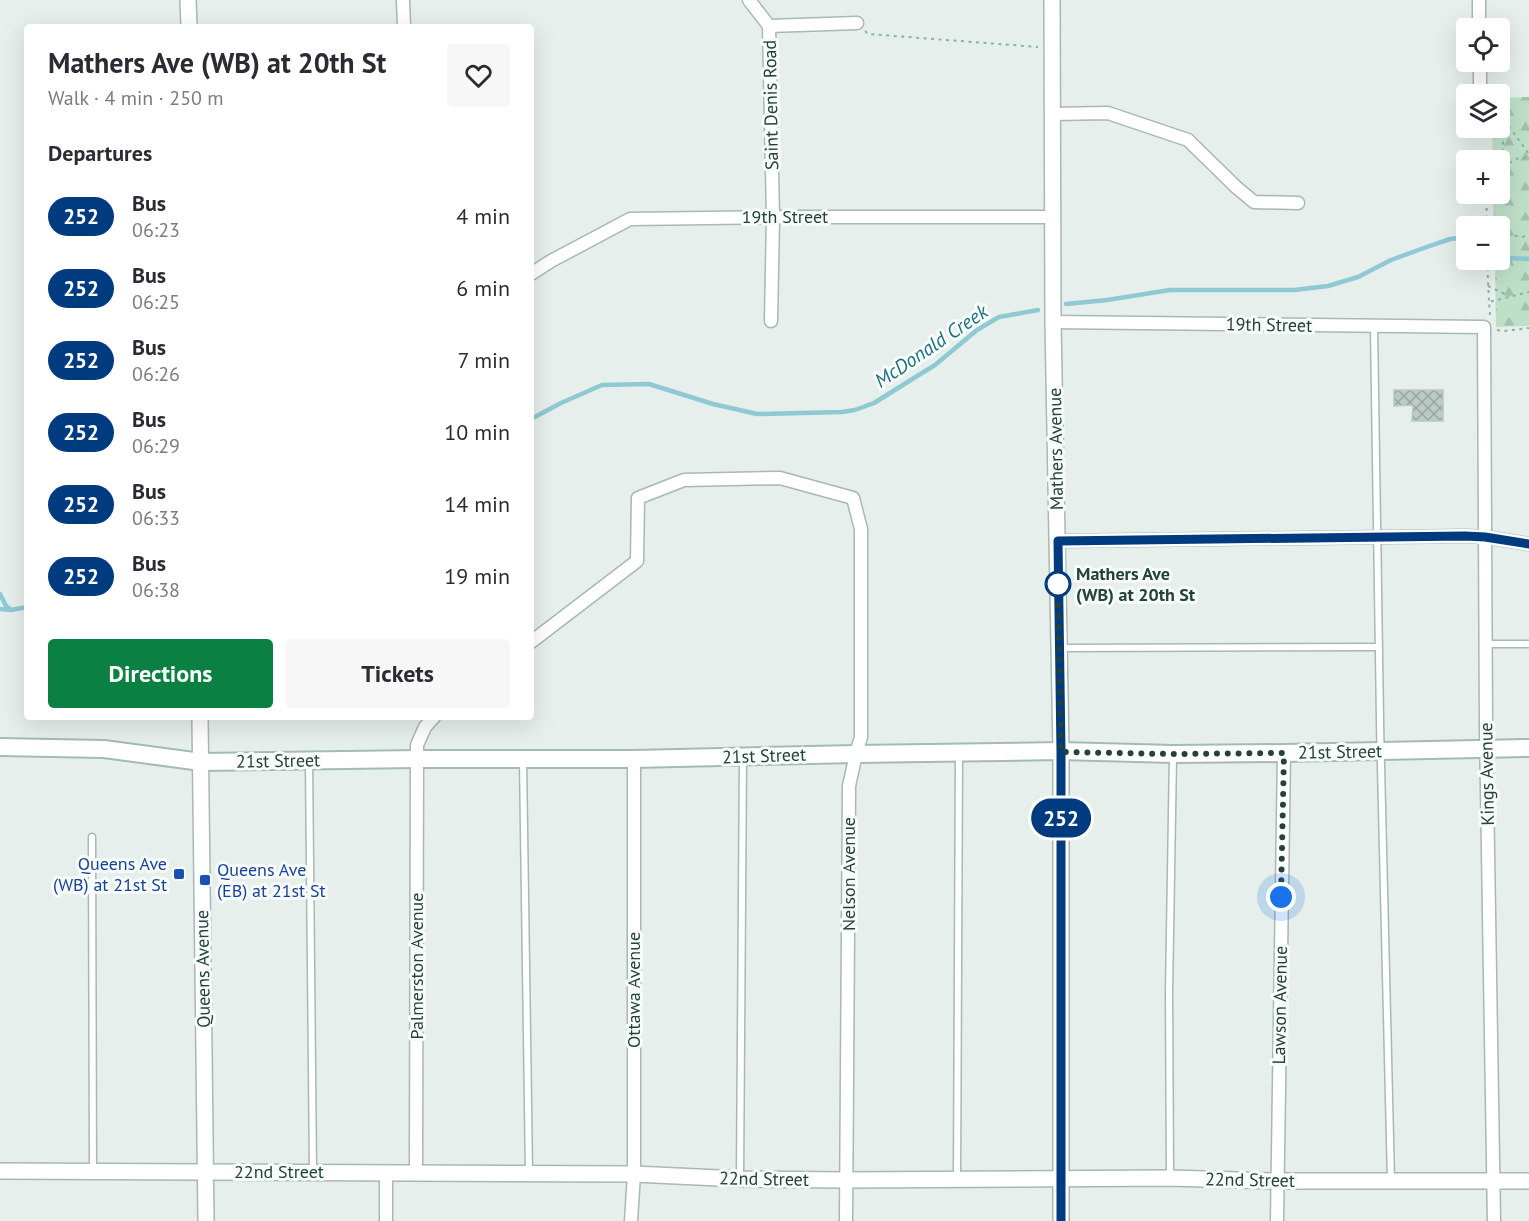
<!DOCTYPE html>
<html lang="en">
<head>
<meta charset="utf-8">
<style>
	body { margin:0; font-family:"PT Sans",sans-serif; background:#f7f7f7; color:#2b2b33; height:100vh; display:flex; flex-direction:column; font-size:22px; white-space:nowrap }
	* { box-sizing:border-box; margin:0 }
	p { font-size:20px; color:#7c7c81 }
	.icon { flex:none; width:33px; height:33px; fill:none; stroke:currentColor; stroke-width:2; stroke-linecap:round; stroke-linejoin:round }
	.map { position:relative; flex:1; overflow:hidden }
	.side { position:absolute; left:24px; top:24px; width:510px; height:696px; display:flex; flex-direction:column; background:#fff; border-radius:6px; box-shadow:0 6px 24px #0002 }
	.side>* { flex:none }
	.badge { padding:0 12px; border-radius:20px; font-size:21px; line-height:39px }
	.buttons { position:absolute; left:1456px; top:18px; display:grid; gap:12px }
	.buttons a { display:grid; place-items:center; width:54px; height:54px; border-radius:6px; background:#fff; box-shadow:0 6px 24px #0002; font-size:30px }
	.you { position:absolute; width:30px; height:30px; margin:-15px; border:4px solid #fff; border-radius:50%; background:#1a73e8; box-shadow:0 0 0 9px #1a73e833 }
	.map>.badge { position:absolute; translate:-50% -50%; box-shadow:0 0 0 3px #fff }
	h2 { padding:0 24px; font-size:22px; line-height:54px }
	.round { display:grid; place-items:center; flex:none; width:63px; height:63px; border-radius:6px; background:#f7f7f7 }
	.headline { display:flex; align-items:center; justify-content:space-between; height:102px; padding:0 24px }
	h1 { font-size:28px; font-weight:600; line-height:45px }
	.action { display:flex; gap:12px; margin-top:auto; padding:12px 24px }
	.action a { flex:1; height:69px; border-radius:6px; background:#0b8043; color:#fff; font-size:24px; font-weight:600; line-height:69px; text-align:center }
	.action a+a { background:#f7f7f7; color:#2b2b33 }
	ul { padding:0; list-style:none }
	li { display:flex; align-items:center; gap:18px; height:72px; padding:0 24px }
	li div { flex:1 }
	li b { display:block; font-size:22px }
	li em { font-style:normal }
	li .badge { min-width:66px; font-weight:700; text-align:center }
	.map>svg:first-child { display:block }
</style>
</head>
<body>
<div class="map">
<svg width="1529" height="1221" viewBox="0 0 1529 1221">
	<defs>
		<pattern id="forest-firs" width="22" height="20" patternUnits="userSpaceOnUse" patternTransform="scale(1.5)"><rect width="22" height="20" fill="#bfe0c8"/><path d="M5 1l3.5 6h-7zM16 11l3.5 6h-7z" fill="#a4c1ad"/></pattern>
		<pattern id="building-cross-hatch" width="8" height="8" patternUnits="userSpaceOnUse" patternTransform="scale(1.5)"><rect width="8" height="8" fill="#bbcac4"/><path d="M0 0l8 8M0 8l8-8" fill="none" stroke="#98a6a0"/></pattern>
	</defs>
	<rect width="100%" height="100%" fill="#e6efeb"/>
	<path fill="url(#forest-firs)" d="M1529 97V326L1496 327 1495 260H1500V226H1494L1493 194H1500V160H1493L1492 128H1500V98Z"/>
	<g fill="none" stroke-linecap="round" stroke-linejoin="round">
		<g stroke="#8ec9d4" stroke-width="4.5">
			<path d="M1500 256 1506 258 1529 259"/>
			<path d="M1066 304 1107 300 1170 290H1294L1328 286 1358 277 1391 260 1421 249 1450 239 1467 237"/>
			<path d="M531 419 561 403 602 385 649 384 713 404 757 414 842 412 855 410 874 403 914 378 935 365 977 330 999 317 1038 310"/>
			<path d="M0 594 6 606 10 609"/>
			<path d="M0 609 11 610 27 607"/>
		</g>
	</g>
	<path fill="url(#building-cross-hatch)" stroke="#b8c9c2" stroke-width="1.5" d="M1394 390H1443V421H1412L1413 405 1394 406Z"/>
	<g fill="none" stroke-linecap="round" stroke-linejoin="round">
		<defs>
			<g id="service">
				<path d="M1374 327C1377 612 1383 896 1391 1181"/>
				<path d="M1486 644H1529"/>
				<path d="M1059 648 1378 647"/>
				<path d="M523 760 529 1173"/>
				<path d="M309 762 313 1171"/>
				<path d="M92 837 93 1171"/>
				<path d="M1170 1176 1169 992 1173 755"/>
				<path d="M957 1178 959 754"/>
				<path d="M740 1179 743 758"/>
			</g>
			<g id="minor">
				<path d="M403 0 404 27"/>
				<path d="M749 0 769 26 773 217 771 321"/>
				<path d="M1479 0V28"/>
				<path d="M769 26 857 23"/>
				<path d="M1480 62V88"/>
				<path d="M1052 114 1108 113 1188 140 1236 187 1254 202 1298 203"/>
				<path d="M531 274 551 261 630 219 773 217H1053"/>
				<path d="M1053 322 1484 327 1486 728 1494 1221"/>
				<path d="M1057 541 1465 536 1485 537 1529 544"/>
				<path d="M531 642 637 561 638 498 684 480 780 478 853 498 861 529V737L856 754 849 786 846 1221"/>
				<path d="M416 1174 417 745 425 727 434 717"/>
				<path d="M386 1221V1173"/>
				<path d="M631 1221 634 1174V759"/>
				<path d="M1277 1221 1284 753"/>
			</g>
			<g id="tertiary">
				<path d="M188 0 189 27"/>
				<path d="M1052 0 1053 322 1061 751V1221"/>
				<path d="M200 717 206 1221"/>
				<path d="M0 1171 634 1174 740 1179 846 1180 1170 1178 1276 1181H1529"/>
			</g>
			<path id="secondary" d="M0 747 104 749 201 762 417 759H634L856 754 1061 751 1173 754 1284 753 1529 748"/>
		</defs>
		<use href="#service" stroke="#a8b8b2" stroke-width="9"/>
		<use href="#minor" stroke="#a8b8b2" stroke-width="15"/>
		<use href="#tertiary" stroke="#a8b8b2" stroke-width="18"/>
		<use href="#secondary" stroke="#a4bbb3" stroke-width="20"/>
		<g stroke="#86b3a5" stroke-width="2" stroke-dasharray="3 4.5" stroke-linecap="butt">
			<path d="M865 31 868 34 1038 47"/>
			<path d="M1500 114 1529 154"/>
			<path d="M1503 167 1516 159 1529 157"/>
			<path d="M1500 174 1503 167V119"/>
			<path d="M1486 219 1491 226"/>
			<path d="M1486 226 1487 199 1490 194"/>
			<path d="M1500 233 1522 237 1529 235"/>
			<path d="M1487 260 1489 302"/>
			<path d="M1488 286 1509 296"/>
			<path d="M1490 315 1489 302 1529 292"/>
			<path d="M1497 330 1504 331 1529 328"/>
		</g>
		<use href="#service" stroke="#fff" stroke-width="6"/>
		<use href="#minor" stroke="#fff" stroke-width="12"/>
		<use href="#tertiary" stroke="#fff" stroke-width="15"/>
		<use href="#secondary" stroke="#fff" stroke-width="16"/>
	</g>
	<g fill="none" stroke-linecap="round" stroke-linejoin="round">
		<defs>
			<path id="line" d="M1061 1221V752L1058 541 1465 536 1485 537 1529 544"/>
		</defs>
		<use href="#line" stroke="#fff" stroke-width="14"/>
		<use href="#line" stroke="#003b80" stroke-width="9"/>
		<path stroke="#24423a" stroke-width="6" stroke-dasharray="0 10.8" d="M1058 584 1061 752 1173 754 1284 753 1281 897"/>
	</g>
	<circle fill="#fff" stroke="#003b80" stroke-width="3" cx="1058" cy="584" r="12"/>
	<g fill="#1a4fb4" stroke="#f7fbf9" stroke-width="2">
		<rect x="173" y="868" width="12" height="12" rx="3"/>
		<rect x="199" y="874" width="12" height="12" rx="3"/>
	</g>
	<g text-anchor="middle" stroke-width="6" stroke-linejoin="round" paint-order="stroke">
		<g font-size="18" fill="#24423a" stroke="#f7fbf9">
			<text transform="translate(771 105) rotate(-91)" y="6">Saint Denis Road</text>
			<text x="785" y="223">19th Street</text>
			<text transform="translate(1269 325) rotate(1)" y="6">19th Street</text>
			<text transform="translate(1056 449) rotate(-91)" y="6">Mathers Avenue</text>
			<text transform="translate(1340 752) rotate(-1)" y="6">21st Street</text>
			<text transform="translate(764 756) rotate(-2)" y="6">21st Street</text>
			<text transform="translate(278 761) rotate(-1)" y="6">21st Street</text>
			<text transform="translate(1487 774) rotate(-91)" y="6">Kings Avenue</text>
			<text transform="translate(849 874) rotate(-90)" y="6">Nelson Avenue</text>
			<text transform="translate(417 966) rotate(-90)" y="6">Palmerston Avenue</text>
			<text transform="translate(203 969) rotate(-91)" y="6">Queens Avenue</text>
			<text transform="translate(634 990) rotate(-90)" y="6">Ottawa Avenue</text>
			<text transform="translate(1280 1005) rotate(-89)" y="6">Lawson Avenue</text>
			<text x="279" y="1178">22nd Street</text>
			<text transform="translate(764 1179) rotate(1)" y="6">22nd Street</text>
			<text transform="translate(1250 1180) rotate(1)" y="6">22nd Street</text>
		</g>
		<g font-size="18" font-weight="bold" fill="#24423a" stroke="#f7fbf9" text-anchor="start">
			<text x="1076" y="580">Mathers Ave<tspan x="1076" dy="21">(WB) at 20th St</tspan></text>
		</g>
		<g font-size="18" fill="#164399" stroke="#f7fbf9" text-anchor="end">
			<text x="167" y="870">Queens Ave<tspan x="167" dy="21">(WB) at 21st St</tspan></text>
			<text x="217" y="876" text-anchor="start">Queens Ave<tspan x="217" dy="21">(EB) at 21st St</tspan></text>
		</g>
		<g font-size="20" font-style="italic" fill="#1c6f80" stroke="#f7fbf9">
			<text transform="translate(931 346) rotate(-34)" y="7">McDonald Creek</text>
		</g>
	</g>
</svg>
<div class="buttons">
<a><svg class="icon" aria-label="locate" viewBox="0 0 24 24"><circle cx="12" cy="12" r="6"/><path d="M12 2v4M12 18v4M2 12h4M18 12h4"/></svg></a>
<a><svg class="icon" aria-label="layers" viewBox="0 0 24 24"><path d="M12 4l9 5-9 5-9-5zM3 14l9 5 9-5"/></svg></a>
<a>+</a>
<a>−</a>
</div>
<div class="you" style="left:1281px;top:897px"></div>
<b class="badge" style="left:1061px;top:818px;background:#003b80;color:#fff">252</b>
<section class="side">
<div class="headline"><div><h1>Mathers Ave (WB) at 20th St</h1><p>Walk · 4 min · 250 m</p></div><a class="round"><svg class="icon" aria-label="heart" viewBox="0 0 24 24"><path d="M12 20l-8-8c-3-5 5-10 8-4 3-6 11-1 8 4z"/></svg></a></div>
<h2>Departures</h2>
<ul>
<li><span class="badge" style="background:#003b80;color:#fff">252</span><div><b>Bus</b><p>06:23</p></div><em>4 min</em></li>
<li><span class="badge" style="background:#003b80;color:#fff">252</span><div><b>Bus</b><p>06:25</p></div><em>6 min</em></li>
<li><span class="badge" style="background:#003b80;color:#fff">252</span><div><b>Bus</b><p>06:26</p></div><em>7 min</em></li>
<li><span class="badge" style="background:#003b80;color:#fff">252</span><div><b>Bus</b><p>06:29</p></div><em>10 min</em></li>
<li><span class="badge" style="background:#003b80;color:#fff">252</span><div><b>Bus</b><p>06:33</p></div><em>14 min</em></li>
<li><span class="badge" style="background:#003b80;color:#fff">252</span><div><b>Bus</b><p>06:38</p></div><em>19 min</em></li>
</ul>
<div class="action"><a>Directions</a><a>Tickets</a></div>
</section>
</div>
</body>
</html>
